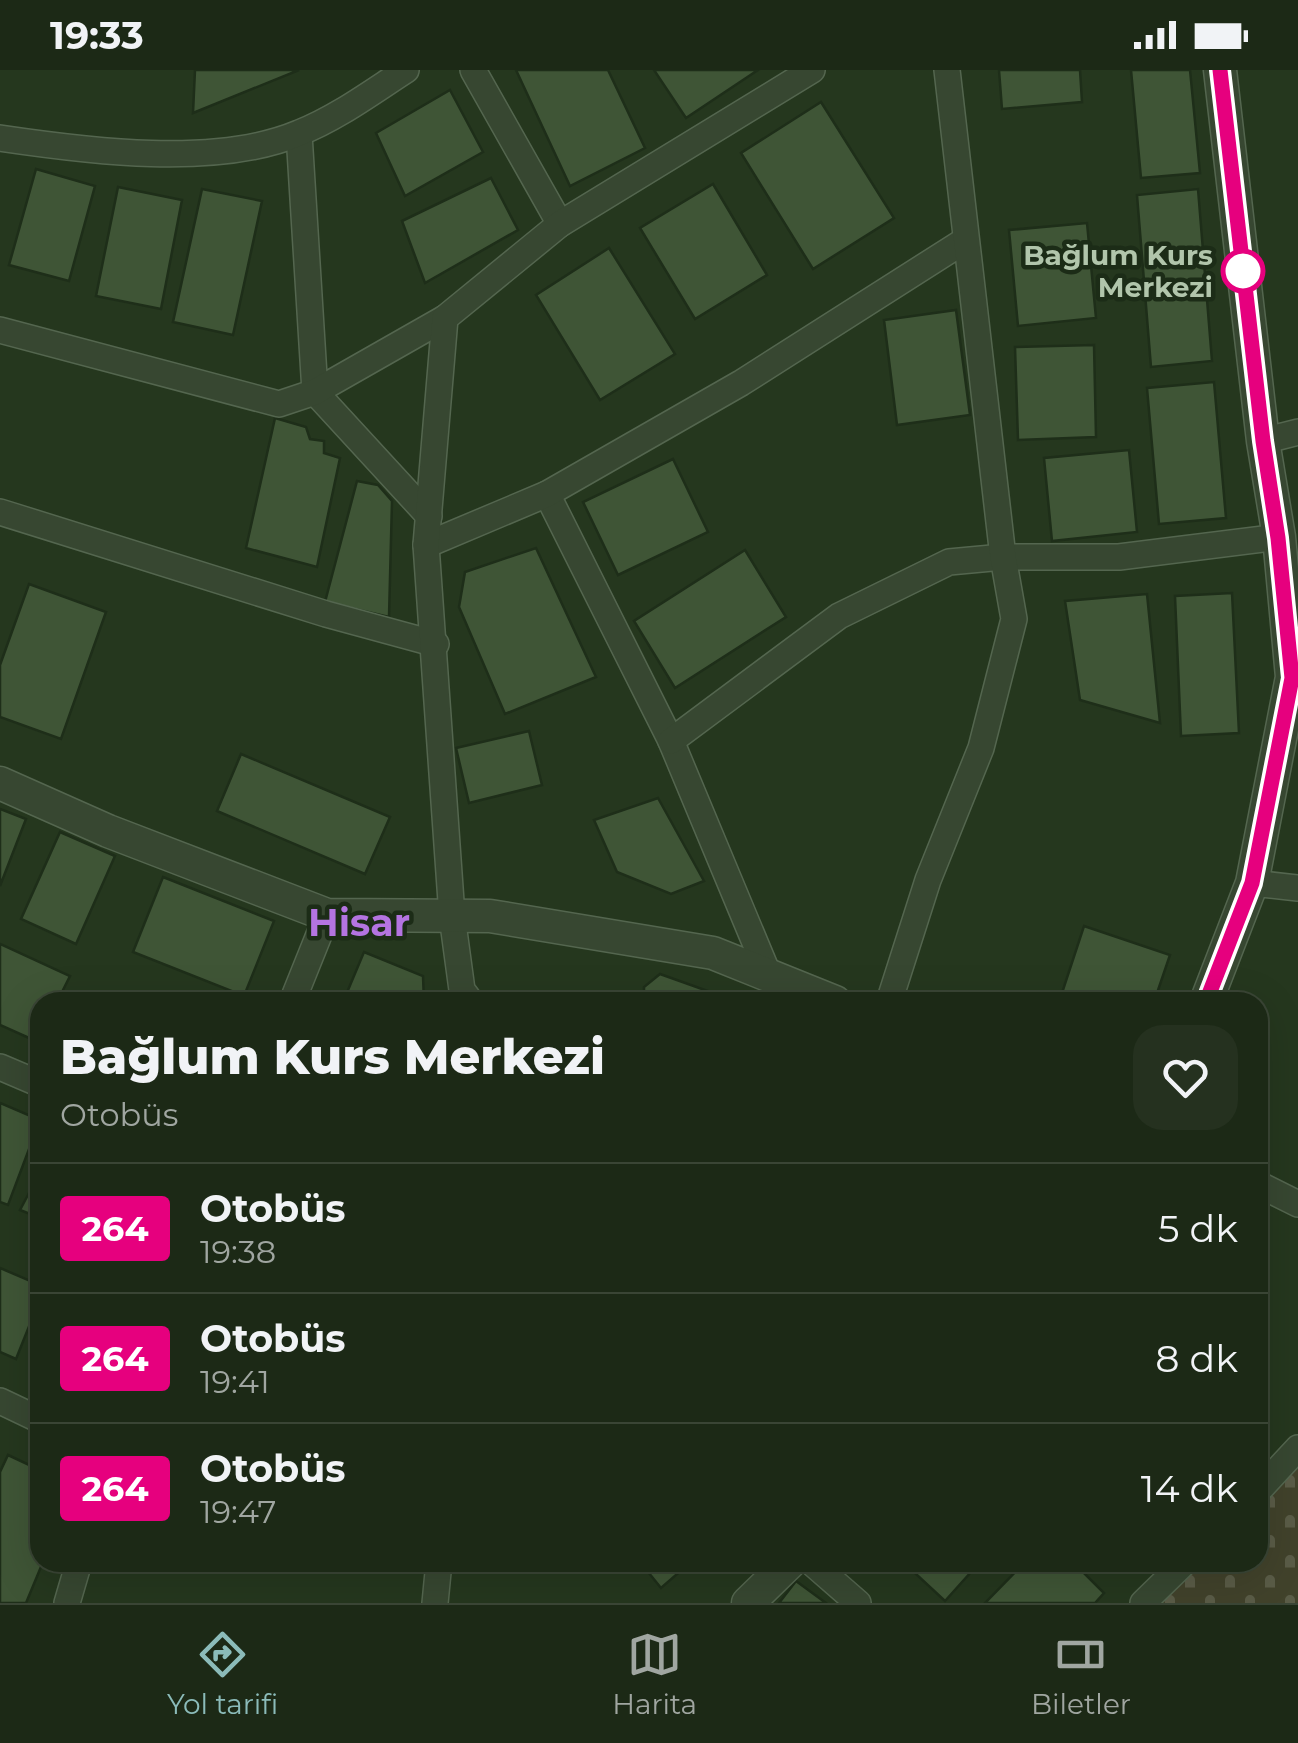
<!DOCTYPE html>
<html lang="tr">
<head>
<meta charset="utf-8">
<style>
	body { margin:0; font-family:Montserrat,sans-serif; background:#25311f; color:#f1f3f6; height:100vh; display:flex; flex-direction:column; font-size:38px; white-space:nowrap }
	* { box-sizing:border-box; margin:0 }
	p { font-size:32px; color:#a0a6a1 }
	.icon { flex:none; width:55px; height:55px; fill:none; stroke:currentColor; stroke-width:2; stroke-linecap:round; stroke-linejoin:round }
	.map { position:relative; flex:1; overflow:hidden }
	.side { position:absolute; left:30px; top:922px; width:1238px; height:580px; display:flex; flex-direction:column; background:#1c2916; border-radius:30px; box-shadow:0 10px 40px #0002,0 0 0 2px #3a4535 }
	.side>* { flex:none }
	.badge { padding:0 20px; border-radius:8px; font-size:35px; line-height:65px }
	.map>.badge { position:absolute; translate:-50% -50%; box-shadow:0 0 0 5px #fff }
	.round { display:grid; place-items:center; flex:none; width:105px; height:105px; border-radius:30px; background:#25311f }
	.headline { display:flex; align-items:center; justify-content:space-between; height:170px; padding:0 30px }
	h1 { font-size:48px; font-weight:800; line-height:75px }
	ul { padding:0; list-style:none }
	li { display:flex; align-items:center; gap:30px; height:130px; padding:0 30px; border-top:2px solid #3a4535 }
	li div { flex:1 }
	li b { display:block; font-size:38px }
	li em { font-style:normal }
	li .badge { min-width:110px; font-weight:700; text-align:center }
	.status { display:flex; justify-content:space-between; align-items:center; height:70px; padding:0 50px; background:#1c2916; direction:ltr }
	.status svg { height:28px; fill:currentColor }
	.tabs { display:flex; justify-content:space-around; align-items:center; height:140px; border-top:2px solid #3a4535; background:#1c2916; font-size:28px; color:#a0a6a1 }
	.tabs a { display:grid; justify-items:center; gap:5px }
	.tabs .active { color:#8bbbb9 }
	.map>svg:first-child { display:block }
</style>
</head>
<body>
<div class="status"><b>19:33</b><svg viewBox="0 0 49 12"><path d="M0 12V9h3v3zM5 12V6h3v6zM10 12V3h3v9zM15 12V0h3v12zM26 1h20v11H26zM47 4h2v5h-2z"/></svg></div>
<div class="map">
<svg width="1298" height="1533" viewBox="0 0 1298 1533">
	<defs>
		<pattern id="cemetery-stones" width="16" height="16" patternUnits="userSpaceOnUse" patternTransform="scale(2.5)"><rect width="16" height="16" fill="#41422b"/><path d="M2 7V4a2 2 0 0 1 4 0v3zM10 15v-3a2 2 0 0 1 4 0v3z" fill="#5a5c47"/></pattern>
	</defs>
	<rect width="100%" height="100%" fill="#25371e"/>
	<path fill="url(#cemetery-stones)" d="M1298 1383V1533H1145L1186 1493 1258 1492V1423Z"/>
	<g fill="#3f5536" stroke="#1e2e19" stroke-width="2.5">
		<path d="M195 0H299L193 43Z"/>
		<path d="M516 0H608L645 78 570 116Z"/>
		<path d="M654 0H758L686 48Z"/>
		<path d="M999 0H1080L1082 32 1002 39Z"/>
		<path d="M1131 0H1190L1200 103 1141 108Z"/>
		<path d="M450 20 483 82 405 126 376 63Z"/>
		<path d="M821 32 894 148 813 199 741 83Z"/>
		<path d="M36 99 95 116 69 211 9 195Z"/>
		<path d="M491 108 518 160 425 213 402 151Z"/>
		<path d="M713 114 767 205 695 249 640 158Z"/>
		<path d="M118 117 182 130 161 239 96 226Z"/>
		<path d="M202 119 262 131 233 265 173 252Z"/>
		<path d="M1198 119 1212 291 1151 297 1137 125Z"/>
		<path d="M1087 153 1096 248 1018 256 1009 160Z"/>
		<path d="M609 178 675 284 600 330 536 225Z"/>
		<path d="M956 240 970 345 897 355 884 250Z"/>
		<path d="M1094 275 1096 367 1018 370 1015 277Z"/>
		<path d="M1214 312 1226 448 1159 454 1147 318Z"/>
		<path d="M275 348 306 357 310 369 324 371V383L340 388 317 497 246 478Z"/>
		<path d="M1129 380 1137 462 1052 471 1044 388Z"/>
		<path d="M673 389 708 462 618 505 583 432Z"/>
		<path d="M357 411 378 415 392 431 389 547 325 532Z"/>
		<path d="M536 478 596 607 505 644 459 537 465 502Z"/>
		<path d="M745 480 786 547 675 618 634 551Z"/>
		<path d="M29 514 106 542 61 669 0 647V595Z"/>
		<path d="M1232 523 1239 663 1181 666 1175 526Z"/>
		<path d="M1147 524 1160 653 1080 630 1065 531Z"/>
		<path d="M529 661 542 715 469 733 456 678Z"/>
		<path d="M241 684 390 747 365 804 217 741Z"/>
		<path d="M658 728 704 811 671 824 617 802 594 750Z"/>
		<path d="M0 739 26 749 0 816Z"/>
		<path d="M60 762 115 786 76 874 21 849Z"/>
		<path d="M163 807 274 851 244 926 133 882Z"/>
		<path d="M1084 856 1170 885 1154 932H1059Z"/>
		<path d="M0 874 70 906 57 932H40L38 972 0 955Z"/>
		<path d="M364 882 423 906 424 932H343Z"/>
		<path d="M660 904 733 930 734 932H644V917Z"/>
		<path d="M0 1033 40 1050 8 1135 0 1132Z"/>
		<path d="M40 1102V1148L20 1140Z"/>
		<path d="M0 1198 40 1215V1229L16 1289 0 1282Z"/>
		<path d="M8 1385 40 1400V1492H43L26 1533H0V1402Z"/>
		<path d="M640 1492H691L661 1518Z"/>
		<path d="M903 1492H980L945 1531Z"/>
		<path d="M1025 1492H1073L1104 1523 1095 1533H985Z"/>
		<path d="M796 1511 826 1533H779Z"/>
	</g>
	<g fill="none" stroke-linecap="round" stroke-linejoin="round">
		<defs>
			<g id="minor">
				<path d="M473 0 560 154"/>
				<path d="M299 64 315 322 429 446"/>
				<path d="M0 68C88 81 216 98 299 63 337 48 372 22 406 0"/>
				<path d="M0 260 279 334 315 322 445 248"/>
				<path d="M1263 371 1298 362"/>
				<path d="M547 424 671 671 769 906"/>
				<path d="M0 442 326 544 436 574"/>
				<path d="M426 475 547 424 741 313 964 171"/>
				<path d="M671 671 839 546 949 492 1003 487H1119L1279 467"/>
				<path d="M1252 813 1298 818"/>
				<path d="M292 932 327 845"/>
				<path d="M471 932 462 920 452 846 426 475 445 248 560 154 812 0"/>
				<path d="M889 932 928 810 981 678 1014 549 1003 487 947 0"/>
				<path d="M0 997 40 1014"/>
				<path d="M1258 1114 1298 1134"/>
				<path d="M0 1331 40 1350"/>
				<path d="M1258 1421 1298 1378"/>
				<path d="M811 1492 858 1533"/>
				<path d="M67 1533 79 1492"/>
				<path d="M435 1533 439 1492"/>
				<path d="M1143 1533 1185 1492"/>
			</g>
			<g id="tertiary">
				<path d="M0 713 108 761 327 845 490 846 713 883 835 932"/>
				<path d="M1206 932 1252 813 1292 607 1279 467 1263 371 1220 0"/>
				<path d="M748 1533 790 1492"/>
			</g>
		</defs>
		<use href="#minor" stroke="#54664f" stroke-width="28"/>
		<use href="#tertiary" stroke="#54664f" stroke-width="35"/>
		<use href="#minor" stroke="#374731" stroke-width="25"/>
		<use href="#tertiary" stroke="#374731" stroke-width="32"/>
	</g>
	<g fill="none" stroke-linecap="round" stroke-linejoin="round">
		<defs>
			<path id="line" d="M1206 932 1252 813 1292 608 1278 468 1263 371 1220 0"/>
		</defs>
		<use href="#line" stroke="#fff" stroke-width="22"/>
		<use href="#line" stroke="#e6007e" stroke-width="15"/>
	</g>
	<circle fill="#fff" stroke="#e6007e" stroke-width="5" cx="1243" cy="201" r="20"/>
	<g text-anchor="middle" stroke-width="9" stroke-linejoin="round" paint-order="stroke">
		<g font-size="28" font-weight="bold" fill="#b1c5ab" stroke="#1c2c17" text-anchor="end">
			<text x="1213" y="195">Bağlum Kurs<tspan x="1213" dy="32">Merkezi</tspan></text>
		</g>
		<g font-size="38" font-weight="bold" fill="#b474e1" stroke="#1c2c17">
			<text x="359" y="866">Hisar</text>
		</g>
	</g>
</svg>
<section class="side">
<div class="headline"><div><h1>Bağlum Kurs Merkezi</h1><p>Otobüs</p></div><a class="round"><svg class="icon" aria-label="heart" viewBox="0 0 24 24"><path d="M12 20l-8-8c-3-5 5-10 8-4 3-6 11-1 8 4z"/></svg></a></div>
<ul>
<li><span class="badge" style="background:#e6007e;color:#fff">264</span><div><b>Otobüs</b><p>19:38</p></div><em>5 dk</em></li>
<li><span class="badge" style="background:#e6007e;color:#fff">264</span><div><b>Otobüs</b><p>19:41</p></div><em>8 dk</em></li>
<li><span class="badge" style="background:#e6007e;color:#fff">264</span><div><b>Otobüs</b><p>19:47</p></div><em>14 dk</em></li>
</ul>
</section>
</div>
<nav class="tabs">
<a class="active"><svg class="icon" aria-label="directions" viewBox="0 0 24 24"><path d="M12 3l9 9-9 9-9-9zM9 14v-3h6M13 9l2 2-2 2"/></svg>Yol tarifi</a>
<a><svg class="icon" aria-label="map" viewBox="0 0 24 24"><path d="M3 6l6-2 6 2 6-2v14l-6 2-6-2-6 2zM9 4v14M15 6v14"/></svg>Harita</a>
<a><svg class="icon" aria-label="tickets" viewBox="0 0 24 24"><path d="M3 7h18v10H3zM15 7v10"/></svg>Biletler</a>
</nav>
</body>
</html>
